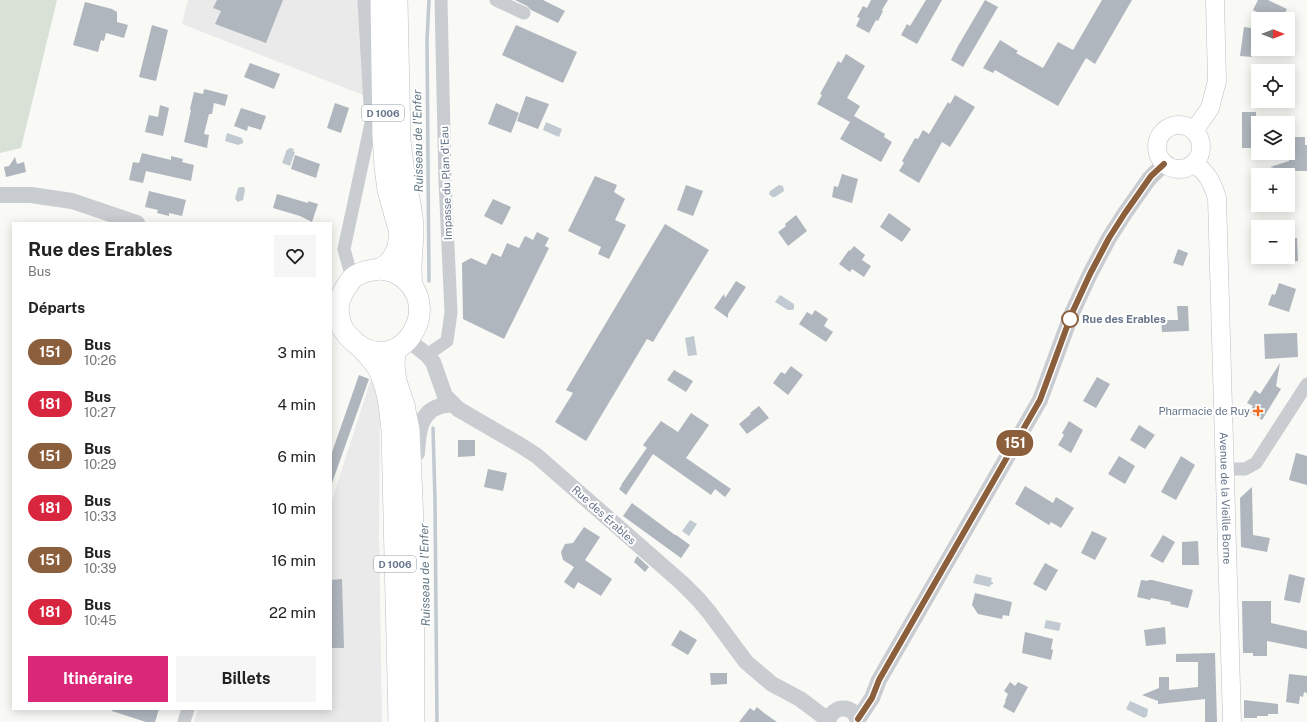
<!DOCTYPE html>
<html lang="fr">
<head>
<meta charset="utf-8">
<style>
	body { margin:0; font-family:"Public Sans",sans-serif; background:#f6f6f6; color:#222; height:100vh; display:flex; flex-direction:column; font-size:15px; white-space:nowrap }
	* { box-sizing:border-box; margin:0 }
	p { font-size:13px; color:#767676 }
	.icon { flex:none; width:22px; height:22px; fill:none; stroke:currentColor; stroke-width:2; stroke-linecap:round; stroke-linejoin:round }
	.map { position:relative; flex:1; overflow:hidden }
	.drawer { position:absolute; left:12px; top:222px; width:320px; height:488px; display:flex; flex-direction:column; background:#fff; border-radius:0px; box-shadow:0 2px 10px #0003 }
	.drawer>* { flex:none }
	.badge { padding:0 8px; border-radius:13px; font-size:14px; line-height:26px }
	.needle { width:26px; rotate:90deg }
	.controls { position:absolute; left:1251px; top:12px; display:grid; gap:8px }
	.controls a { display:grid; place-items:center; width:44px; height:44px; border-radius:0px; background:#fff; box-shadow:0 2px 10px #0003; font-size:20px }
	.map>.badge { position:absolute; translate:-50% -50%; box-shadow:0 0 0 2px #fff }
	h2 { padding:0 16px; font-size:15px; line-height:36px }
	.round { display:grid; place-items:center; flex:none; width:42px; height:42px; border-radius:0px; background:#f6f6f6 }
	.overview { display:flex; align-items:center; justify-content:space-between; height:68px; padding:0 16px }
	h1 { font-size:19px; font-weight:700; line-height:30px }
	.primary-button { display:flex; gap:8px; margin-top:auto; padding:8px 16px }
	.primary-button a { flex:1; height:46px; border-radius:0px; background:#db2777; color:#fff; font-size:16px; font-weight:700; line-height:46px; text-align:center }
	.primary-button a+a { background:#f6f6f6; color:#222 }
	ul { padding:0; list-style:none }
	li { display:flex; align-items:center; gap:12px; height:52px; padding:0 16px }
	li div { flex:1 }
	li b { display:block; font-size:15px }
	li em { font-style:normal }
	li .badge { min-width:44px; font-weight:700; text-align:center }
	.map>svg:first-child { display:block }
</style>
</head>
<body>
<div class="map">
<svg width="1307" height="722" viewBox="0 0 1307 722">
	<rect width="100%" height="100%" fill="#f9f9f6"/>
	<g fill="#e9eae9">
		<path d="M188 0H373L376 100 182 24Z"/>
		<path d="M372 376 380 393 379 534 382 722H194L198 709H331V503Z"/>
	</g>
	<path fill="#d9e1d7" d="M0 0H57L21 148 0 153Z"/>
	<g fill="#c0cad0">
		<path d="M546 122 562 129 559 137 543 130Z"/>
		<path d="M227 133 242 138 243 141V143L238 145 225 141Z"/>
		<path d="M289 148 294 149 293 151 295 152 290 166 282 163 287 149 288 150Z"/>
		<path d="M779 185 783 186 784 191 775 197H772L769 194 770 191Z"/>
		<path d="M240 187H244L245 190 243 200 238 202 235 199 238 188Z"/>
		<path d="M780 295 794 304V308L793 310H788L775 302Z"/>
		<path d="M694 336 697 355 688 356 685 338Z"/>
		<path d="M690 520 697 524 689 536 682 531Z"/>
		<path d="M976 574 992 578 991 581 993 583V584L990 585V587L973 583Z"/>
		<path d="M1046 620 1061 623 1059 631 1044 628Z"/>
		<path d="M1130 701 1148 709 1147 716 1144 718 1126 709Z"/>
	</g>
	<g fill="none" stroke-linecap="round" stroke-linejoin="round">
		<g stroke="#c0cad0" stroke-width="3.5">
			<path d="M429 0 427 40 429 281"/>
			<path d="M433 428 435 500 437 722"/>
		</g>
	</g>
	<g fill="#afb6be">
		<path d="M217 0H283L266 43 215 24 221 11 213 8Z"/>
		<path d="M515 0H543L565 11 558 23 531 10 527 6Z"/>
		<path d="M871 0H888L882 10 883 11 878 21 876 20 869 33 856 26 860 18 857 17 863 6 867 8Z"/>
		<path d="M926 0H942L917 44 901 35 907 24 910 26Z"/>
		<path d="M985 0 998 7 963 67 951 60 958 46Z"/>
		<path d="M1102 0H1132L1095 64 1086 58 1058 106 995 70 993 73 983 68 1000 40 1018 51 1016 53 1043 68 1058 42 1073 50Z"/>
		<path d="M1258 0H1268L1287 9 1282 19H1272L1253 10Z"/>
		<path d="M85 2 112 9 117 12V22L128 25 124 38 106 33 104 41 101 40 98 52 73 45Z"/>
		<path d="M152 25 168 30 156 81 139 77Z"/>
		<path d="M516 25 577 52 563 83 502 55Z"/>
		<path d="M1244 27 1258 29V55L1252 54V57L1240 56Z"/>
		<path d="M846 54 865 66 847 98 860 106 854 116 885 134 884 137 892 142 881 162 840 139 850 122 817 104 822 95 820 94 838 61 841 63Z"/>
		<path d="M250 63 280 74 274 89 244 77Z"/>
		<path d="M204 89 228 95 225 106 214 103 212 114H209L204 134 209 135 207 148 184 142 191 110 190 109 194 92 203 94Z"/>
		<path d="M955 95 975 107 950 147 942 142 919 183 899 171 904 163 902 161 915 138 918 139 923 130 929 134 948 102 950 104Z"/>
		<path d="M526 96 549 104 538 129 517 121Z"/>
		<path d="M335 103 349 108 341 133 327 128Z"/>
		<path d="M496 103 519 113 511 133 488 124Z"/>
		<path d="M160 105 169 108 163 136 145 132 149 115 158 117Z"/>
		<path d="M241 108 266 116 261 130 248 126 247 131 234 126Z"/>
		<rect x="1242" y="112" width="14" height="36"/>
		<path d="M1291 137H1305V145H1307V171H1288L1270 167 1289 161Z"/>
		<path d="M142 153 171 160V156L183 159 182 162 194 165 191 181 146 171 143 183 129 180 133 162 139 163Z"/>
		<path d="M295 155 320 164 316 178 291 169Z"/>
		<path d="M15 157 17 164 24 162 26 172 6 177 4 167 9 166Z"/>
		<path d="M842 174 858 179 852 203 832 197 834 186 838 187Z"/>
		<path d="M595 176 617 185 614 192 625 199 615 220 626 225 609 259 598 254 601 247 568 231Z"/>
		<path d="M686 185 703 191 693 216 677 210Z"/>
		<path d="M149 191 186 200 182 216 169 213V216L157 213 158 210 145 207Z"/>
		<path d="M277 194 308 203V201L318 204 312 222 300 216 273 208Z"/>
		<path d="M493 199 511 207 502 225 484 216Z"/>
		<path d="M889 213 911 229 902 242 880 227Z"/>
		<path d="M796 215 807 231 788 246 778 232 786 226 785 224Z"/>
		<path d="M665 224 709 250 653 342 647 339 586 441 555 422 573 393 566 390Z"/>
		<path d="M537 232 549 238 545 246 549 248 504 339 463 319 462 263 471 258 486 265 492 253 501 257 507 243 519 248 525 236 533 240Z"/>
		<path d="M1288 238H1297L1298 261 1288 262Z"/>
		<path d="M854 246 865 255 862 260 871 266 864 277 852 269 850 272 839 264 849 250 850 251Z"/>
		<path d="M1178 249 1188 253 1183 266 1173 263Z"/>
		<path d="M736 281 746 287 728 314V318L714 308 724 294 725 298Z"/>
		<path d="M1279 283 1296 289 1289 312 1268 305 1272 294 1275 295Z"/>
		<path d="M1177 306H1188L1189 331 1162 332 1161 320H1178Z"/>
		<path d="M815 310 828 319 824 326 833 332 826 342 799 324 807 312 812 315Z"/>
		<path d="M1297 333 1298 357 1265 359 1264 334Z"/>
		<path d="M1280 363 1276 386 1281 389 1262 420 1249 412 1253 406 1247 403 1255 390 1260 394Z"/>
		<path d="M791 366 803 375 788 395 773 383 781 372 785 374Z"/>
		<path d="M674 370 693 381 686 392 667 380Z"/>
		<path d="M359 375 369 379 332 483H331V455Z"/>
		<path d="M1097 377 1110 384 1096 408 1083 401Z"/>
		<path d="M759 406 769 418 747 434 739 424 751 414 750 413Z"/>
		<path d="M691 413 709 425 686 458 731 489 725 497 715 489 711 495 653 454 626 495 619 489 622 485H621L646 449 647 448 643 445 661 421 678 432Z"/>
		<path d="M1069 421 1083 430 1071 453 1058 445 1064 435 1062 433Z"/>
		<path d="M1139 425 1155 435 1145 449 1130 440Z"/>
		<path d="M458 440H475V456L458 457Z"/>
		<path d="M1296 453 1307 456V485L1289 480Z"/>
		<path d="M1119 456 1135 466 1125 484 1108 474Z"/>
		<path d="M1181 456 1195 465 1176 500 1161 492Z"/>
		<path d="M488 469 507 473 503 491 484 487Z"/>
		<path d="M1025 486 1053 503 1056 497 1074 508 1061 528 1051 522 1049 525 1015 504Z"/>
		<path d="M1252 487 1253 535 1270 538 1267 552 1241 547 1240 498Z"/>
		<path d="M632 503 675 535H676L690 545 681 558 623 516Z"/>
		<path d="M584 527 600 537 585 560 612 579 601 596 578 582 574 589 564 582 574 567 563 560 561 552 565 544 573 543Z"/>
		<path d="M1092 531 1107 538 1095 560 1081 553Z"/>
		<path d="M1163 535 1175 542 1163 563 1150 556Z"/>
		<path d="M1198 541 1199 565H1182V542Z"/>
		<path d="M637 556 649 567 645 572 634 562Z"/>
		<path d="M1045 563 1058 570 1046 591 1033 584Z"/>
		<path d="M1289 574 1305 578 1300 603 1284 600Z"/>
		<path d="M342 579 344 648H331V580Z"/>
		<path d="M1141 580 1148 581V580H1152L1193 590 1188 608 1170 604 1171 602 1151 598 1150 600 1137 597Z"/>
		<path d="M975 593 1012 602 1009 616 1003 615 1002 619 978 614 972 605Z"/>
		<path d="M1242 601H1271V623L1307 631V649L1267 641V656H1253V653H1243Z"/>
		<path d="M1165 627 1166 644 1146 646 1144 630Z"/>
		<path d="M680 630 697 640 688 655 671 645Z"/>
		<path d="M1025 632 1053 639 1051 649 1053 650 1051 660 1022 653Z"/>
		<path d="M1215 653 1217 722H1205V699L1158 704V701L1142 695 1159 688V677H1169V690L1198 687V662H1176V654Z"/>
		<path d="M710 673H727V684L711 685Z"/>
		<path d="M1289 674 1307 676V693L1304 692 1303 697 1300 696 1299 704 1286 702Z"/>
		<path d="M1010 682 1015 686 1018 682 1028 687 1014 713 1003 707 1006 701H1005L1008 694 1004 691Z"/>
		<path d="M1244 700 1278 704V714H1268V716H1257V718H1244Z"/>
		<path d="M757 707 764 713 777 722H739L750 708 754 711Z"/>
		<path d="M112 709H159L155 722H146L112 711Z"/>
	</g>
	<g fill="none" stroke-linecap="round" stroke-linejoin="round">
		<defs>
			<g id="secondary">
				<circle cx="1179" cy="147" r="22"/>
				<path d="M1194 131 1210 108 1217 81 1215 0"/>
				<path id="s1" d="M1194 163C1208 174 1212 182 1217 198L1232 722"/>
			</g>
			<g id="primary">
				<path d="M397 0 400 141C402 155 403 170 406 184 409 199 413 215 413 230 413 250 409 265 412 286"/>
				<path d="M380 269 388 264 394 256 398 247 400 233 388 190 385 167 383 135 381 0"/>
				<path d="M380 269C386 270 393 271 398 274 447 303 403 376 358 345 352 340 345 334 342 327 335 309 338 299 348 284 351 279 354 276 359 274 365 271 373 270 380 269Z"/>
				<path d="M360 346C366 353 373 360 378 368 388 387 390 410 392 431L399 722"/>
				<path d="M395 350 394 366 396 381 404 405 409 430 413 522 414 722"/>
			</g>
		</defs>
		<use href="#secondary" stroke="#bbbfc5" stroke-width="19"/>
		<use href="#primary" stroke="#bcbfc4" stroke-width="22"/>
		<g stroke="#c9ccd0" stroke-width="13">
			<path d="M496 0 524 13"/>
			<path d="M352 278 344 249 371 123 364 0"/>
			<path d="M427 355 447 341 451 312 445 180 441 0"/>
			<path d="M1225 469H1245L1256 463 1307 384"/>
			<path d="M184 722 188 709"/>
		</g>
		<g stroke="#c9ccd0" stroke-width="16">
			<path d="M0 195H31L72 201 137 223"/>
			<path d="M407 339 427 355 433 362 445 396 458 409 520 445 537 456 682 583 698 599 709 612 746 662 772 684 800 699 828 720"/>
			<path d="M417 453C418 436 419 413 438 407 442 405 448 405 453 404"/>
			<path d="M858 719 872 698 879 680 1040 400 1072 313 1090 274 1109 238 1125 213 1149 179 1164 164"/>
			<path d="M828 722C832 704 855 704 858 722"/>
		</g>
		<use href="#secondary" stroke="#fff" stroke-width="18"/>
		<use href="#primary" stroke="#fff" stroke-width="21"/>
	</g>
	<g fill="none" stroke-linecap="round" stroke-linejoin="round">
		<defs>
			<path id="line" d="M858 719 872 698 879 680 1040 400 1072 313 1090 274 1109 238 1125 213 1151 176 1164 164"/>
		</defs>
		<use href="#line" stroke="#fff" stroke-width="9"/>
		<use href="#line" stroke="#8b5e3c" stroke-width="6"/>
	</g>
	<circle fill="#fff" stroke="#8b5e3c" stroke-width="2" cx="1070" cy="319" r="8"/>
	<path fill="#f0691f" stroke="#fff" stroke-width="1.5" d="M1256 405h4v4h4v4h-4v4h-4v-4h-4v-4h4z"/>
	<g text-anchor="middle" stroke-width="4" stroke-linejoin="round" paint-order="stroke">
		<g fill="#fff" stroke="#949ead" stroke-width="1">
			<rect x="362" y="105" width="42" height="16" rx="3"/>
			<rect x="374" y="556" width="42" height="16" rx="3"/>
		</g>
		<g font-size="10" font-weight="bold" fill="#66758a">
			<text x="383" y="117">D 1006</text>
			<text x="395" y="568">D 1006</text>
		</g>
		<g font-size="11" fill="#66758a" stroke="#fff">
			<text transform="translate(446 183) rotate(-92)" y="4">Impasse du Plan d'Eau</text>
			<text dy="4" stroke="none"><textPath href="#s1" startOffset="343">Avenue de la Vieille Borne</textPath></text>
			<text transform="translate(604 515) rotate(42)" y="4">Rue des Érables</text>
		</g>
		<g font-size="11" font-weight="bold" fill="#66758a" stroke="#fff" text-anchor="start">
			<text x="1082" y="323">Rue des Erables</text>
		</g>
		<g font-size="11" fill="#66758a" stroke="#fff" text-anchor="end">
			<text x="1250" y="415">Pharmacie de Ruy</text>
		</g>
		<g font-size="12" font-style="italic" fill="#627784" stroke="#fff">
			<text transform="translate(418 141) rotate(-91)" y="4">Ruisseau de l'Enfer</text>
			<text transform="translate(425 575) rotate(-91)" y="4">Ruisseau de l'Enfer</text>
		</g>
	</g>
</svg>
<div class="controls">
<a><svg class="needle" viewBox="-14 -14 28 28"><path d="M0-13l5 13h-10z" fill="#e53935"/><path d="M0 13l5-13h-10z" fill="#767676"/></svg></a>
<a><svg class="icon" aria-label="locate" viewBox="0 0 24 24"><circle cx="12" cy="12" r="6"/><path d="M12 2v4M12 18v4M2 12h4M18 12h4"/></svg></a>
<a><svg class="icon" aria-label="layers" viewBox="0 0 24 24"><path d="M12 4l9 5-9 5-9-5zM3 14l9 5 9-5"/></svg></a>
<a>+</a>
<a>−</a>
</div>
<b class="badge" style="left:1015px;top:443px;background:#8b5e3c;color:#fff">151</b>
<section class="drawer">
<div class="overview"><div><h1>Rue des Erables</h1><p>Bus</p></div><a class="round"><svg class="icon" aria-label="heart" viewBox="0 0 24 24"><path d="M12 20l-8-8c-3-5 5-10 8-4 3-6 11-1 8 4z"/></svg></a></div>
<h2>Départs</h2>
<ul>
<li><span class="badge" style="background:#8b5e3c;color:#fff">151</span><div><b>Bus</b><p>10:26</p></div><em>3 min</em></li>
<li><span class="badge" style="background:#d7263d;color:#fff">181</span><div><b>Bus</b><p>10:27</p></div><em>4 min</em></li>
<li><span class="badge" style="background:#8b5e3c;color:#fff">151</span><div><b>Bus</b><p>10:29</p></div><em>6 min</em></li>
<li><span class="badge" style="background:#d7263d;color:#fff">181</span><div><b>Bus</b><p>10:33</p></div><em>10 min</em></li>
<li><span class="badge" style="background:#8b5e3c;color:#fff">151</span><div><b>Bus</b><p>10:39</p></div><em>16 min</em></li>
<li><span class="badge" style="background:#d7263d;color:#fff">181</span><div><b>Bus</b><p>10:45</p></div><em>22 min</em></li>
</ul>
<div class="primary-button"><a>Itinéraire</a><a>Billets</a></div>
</section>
</div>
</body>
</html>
